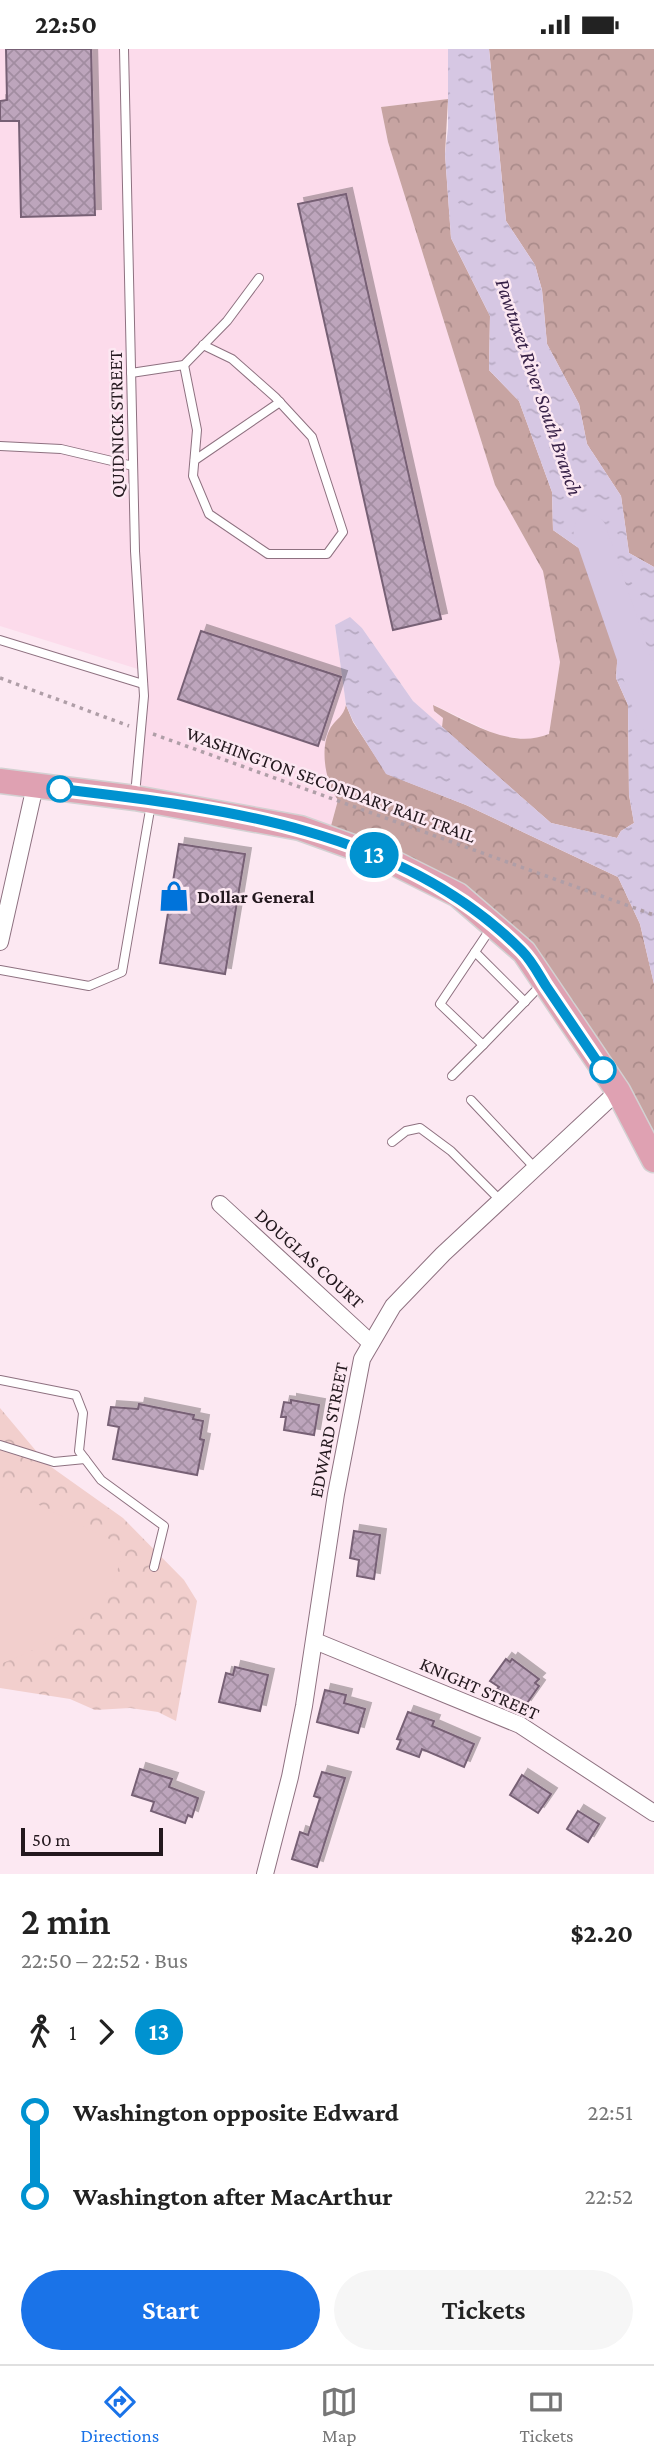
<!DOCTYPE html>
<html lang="en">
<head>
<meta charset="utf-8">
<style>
	body { margin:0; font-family:"Crimson Pro",serif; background:#f6f6f6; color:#222; height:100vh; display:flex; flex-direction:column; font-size:26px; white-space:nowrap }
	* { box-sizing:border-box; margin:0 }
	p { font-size:23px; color:#767676 }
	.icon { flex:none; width:38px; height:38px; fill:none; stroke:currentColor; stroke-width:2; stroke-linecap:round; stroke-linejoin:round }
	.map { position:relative; height:1825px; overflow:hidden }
	.details { display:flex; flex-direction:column; background:#fff; flex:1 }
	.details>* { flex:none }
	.badge { padding:0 14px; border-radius:23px; font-size:24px; line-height:46px }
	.scale { position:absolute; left:21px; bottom:18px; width:142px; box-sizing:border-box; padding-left:7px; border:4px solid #23181e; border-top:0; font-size:19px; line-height:24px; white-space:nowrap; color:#23181e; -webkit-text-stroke:5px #fce8f2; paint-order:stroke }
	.map>.badge { position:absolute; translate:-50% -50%; box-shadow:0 0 0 4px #fff }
	.legs { display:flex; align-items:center; gap:10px; height:77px; padding:0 21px; font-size:23px }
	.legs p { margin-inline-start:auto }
	.summary { display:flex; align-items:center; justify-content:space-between; height:119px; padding:0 21px }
	h1 { font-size:38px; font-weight:600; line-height:52px }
	.cta { display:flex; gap:14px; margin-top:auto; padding:14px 21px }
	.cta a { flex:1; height:80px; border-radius:42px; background:#1a73e8; color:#fff; font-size:28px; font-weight:600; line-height:80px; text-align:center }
	.cta a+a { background:#f6f6f6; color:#222 }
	ul { padding:0 21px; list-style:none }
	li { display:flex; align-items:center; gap:24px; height:84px; font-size:26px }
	li i { display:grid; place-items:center; width:10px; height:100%; margin:0 9px; background:currentColor }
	li i::after { content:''; width:18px; height:18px; margin:-9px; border:5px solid; border-radius:50%; background:#fff }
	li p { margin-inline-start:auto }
	li:first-child i { background:linear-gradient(#0000 50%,currentColor 0) }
	li:last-child i { background:linear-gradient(currentColor 50%,#0000 0) }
	.status { display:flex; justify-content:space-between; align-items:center; height:49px; padding:0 35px; background:#fff; direction:ltr }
	.status svg { height:19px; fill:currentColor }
	.dock { display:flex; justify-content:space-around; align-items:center; height:98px; border-top:2px solid #e0e0e0; background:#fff; font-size:19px; color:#767676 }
	.dock a { display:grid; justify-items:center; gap:4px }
	.dock .current { color:#1a73e8 }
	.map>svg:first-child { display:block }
</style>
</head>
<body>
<div class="status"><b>22:50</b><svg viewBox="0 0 49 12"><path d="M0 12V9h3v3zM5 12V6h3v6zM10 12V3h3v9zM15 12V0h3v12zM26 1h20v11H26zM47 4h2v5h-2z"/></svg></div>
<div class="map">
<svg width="654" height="1825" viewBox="0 0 654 1825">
	<defs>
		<pattern id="forest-crowns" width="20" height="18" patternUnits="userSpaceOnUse" patternTransform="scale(1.75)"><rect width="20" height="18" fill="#c7a4a2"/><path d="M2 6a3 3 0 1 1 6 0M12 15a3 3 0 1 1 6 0" fill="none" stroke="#ab8c8b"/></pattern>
		<pattern id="park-crowns" width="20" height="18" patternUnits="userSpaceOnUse" patternTransform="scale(1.75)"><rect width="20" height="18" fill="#f2cfcd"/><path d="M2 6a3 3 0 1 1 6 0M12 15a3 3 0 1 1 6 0" fill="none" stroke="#cfb1b0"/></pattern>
		<pattern id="water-ripples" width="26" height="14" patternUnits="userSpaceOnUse" patternTransform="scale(1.75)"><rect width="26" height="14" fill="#d6c7e3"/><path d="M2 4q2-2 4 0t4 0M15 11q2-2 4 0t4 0" fill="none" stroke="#b7aac2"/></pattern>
		<pattern id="building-cross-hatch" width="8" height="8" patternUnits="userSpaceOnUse" patternTransform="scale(1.75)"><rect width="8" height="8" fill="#bda5bc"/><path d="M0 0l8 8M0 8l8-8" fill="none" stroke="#a28da1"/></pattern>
		<filter id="shadow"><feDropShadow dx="6" dy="-6" stdDeviation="0" flood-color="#0004"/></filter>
	</defs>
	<rect width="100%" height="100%" fill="#fce8f2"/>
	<path fill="#fcdbeb" d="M0 0H448V50L381 58 388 93 495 436 543 522 560 613 549 685 533 691 499 687 434 656V662L443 669 442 678 413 652 362 579 349 569 335 576 346 656 343 667 331 677 338 751 328 788 135 748 143 646 141 621 0 577Z"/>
	<g fill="url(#forest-crowns)">
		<path d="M489 0H654V518L629 504 621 447 587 395 579 355 547 295 542 241 535 216 506 172Z"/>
		<path d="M448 50 445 105 451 189 490 267 489 321 519 352 552 443 553 481 593 509 610 529 615 546 619 585 616 629 628 656 629 746 634 774 621 782 617 789 551 774 442 678 443 669 434 662 433 656C468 672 510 701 549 685L560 613 543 522 495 436 388 93 381 58Z"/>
		<path d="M346 656 353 673 387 725 466 756 618 828 640 875 654 935V1116L493 877 328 788 338 751C325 733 319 698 331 678 337 669 343 668 346 656Z"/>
	</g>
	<path fill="url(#park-crowns)" d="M0 1359 47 1415 123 1469 184 1531 197 1552 176 1672 158 1663 130 1659 95 1661 70 1650 0 1639Z"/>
	<path fill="#f2cfcd" d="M0 1437 126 1498C121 1511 116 1526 110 1538 89 1575 38 1601 0 1615Z"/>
	<path fill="url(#water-ripples)" d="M448 0H489L506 172 535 216 542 241 547 295 579 355 587 395 621 447 629 504 654 518V935L640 875 618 828 466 756 386 725 353 672 346 656 335 576 350 568 362 579 413 652 551 774 617 789 621 782 634 774 629 746 628 656 616 629 619 585 615 546 610 529 593 509 553 481 552 443 519 352 489 321 490 267 451 189 445 105 448 79Z"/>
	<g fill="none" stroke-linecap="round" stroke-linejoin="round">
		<path stroke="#d6c7e3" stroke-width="33" d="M590 482 654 668"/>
	</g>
	<g fill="url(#building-cross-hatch)" stroke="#776175" stroke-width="2" filter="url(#shadow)">
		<path d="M6 0H91L95 166 21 168 19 72H0V52L7 51Z"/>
		<path d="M346 145 441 570 393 581 298 155Z"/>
		<path d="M201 582 341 628 318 697 178 650Z"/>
		<path d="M179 795 245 805 225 925 160 914Z"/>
		<path d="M291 1351 319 1356 314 1386 284 1381 286 1368H281L284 1353 291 1354Z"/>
		<path d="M139 1355 194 1366 193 1370 203 1372 200 1390 204 1391 197 1426 113 1410 119 1378 108 1376 111 1358 138 1360Z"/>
		<path d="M354 1482 380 1486 374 1530 357 1527 359 1511 350 1509Z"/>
		<path d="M506 1610 510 1613 512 1610 539 1630 535 1634 539 1637 525 1657 497 1640 499 1638 490 1632Z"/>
		<path d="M235 1618 268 1626 260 1662 219 1653 226 1624 233 1626Z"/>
		<path d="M325 1641 346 1646 344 1654 365 1660 358 1684 317 1673Z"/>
		<path d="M408 1663 434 1672 432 1677 474 1695 464 1718 422 1700 419 1708 397 1700 401 1691 397 1690Z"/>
		<path d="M140 1720 172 1730 169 1738 198 1749 192 1768 188 1766 185 1774 151 1762 154 1753 132 1746Z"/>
		<path d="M322 1723 345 1729 317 1818 292 1810 300 1783 308 1786 320 1749 314 1747Z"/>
		<path d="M522 1726 551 1745 538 1764 510 1746Z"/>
		<path d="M578 1762 599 1775 588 1793 567 1780Z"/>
	</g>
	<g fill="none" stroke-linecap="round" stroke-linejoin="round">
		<defs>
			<g id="service">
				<path d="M124 0 135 502 144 647 135 746"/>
				<path d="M184 316 197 381 193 427 209 465 268 505H327L343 483 312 388 275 348 232 310 203 296"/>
				<path d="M131 324 184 316 227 272 259 229"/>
				<path d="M0 397 61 400 133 417"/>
				<path d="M195 411 280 353"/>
				<path d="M0 591 143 635"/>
				<path d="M491 879 440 955 483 996 541 936"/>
				<path d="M475 903 525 953"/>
				<path d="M0 921 89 937 122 923 151 755"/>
				<path d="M452 1027 483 996"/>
				<path d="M471 1051 535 1119"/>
				<path d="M392 1093 406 1082 420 1079 451 1102 500 1151"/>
				<path d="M0 1331 76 1346 83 1364 79 1402 101 1431 164 1477 154 1518"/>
				<path d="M0 1396 54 1413 85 1410"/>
			</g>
			<g id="minor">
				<path d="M0 893 35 737"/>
				<path d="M220 1155 371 1294"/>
				<path d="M315 1592 520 1676 654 1764"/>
				<path d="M265 1825 290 1728 304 1657 336 1445 362 1310 393 1257 443 1205 618 1042"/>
			</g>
			<path id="primary" d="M0 732 135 749 300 779 386 810 458 846 524 903 618 1042 654 1111"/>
		</defs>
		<use href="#service" stroke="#8e7180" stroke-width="10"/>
		<use href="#minor" stroke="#8e7180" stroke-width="18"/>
		<use href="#primary" stroke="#d3d1d2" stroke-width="27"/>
		<g stroke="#af9ea7" stroke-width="3.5" stroke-dasharray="3.5 5" stroke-linecap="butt">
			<path d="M0 629 129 677"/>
			<path d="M153 685 654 866"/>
		</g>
		<use href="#service" stroke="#fff" stroke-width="8"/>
		<use href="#minor" stroke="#fff" stroke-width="16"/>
		<use href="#primary" stroke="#dfa1b2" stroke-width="24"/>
	</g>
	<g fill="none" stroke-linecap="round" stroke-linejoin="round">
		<defs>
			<path id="line-1" d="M60 740C222 759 402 780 522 902 532 912 539 926 546 937 565 965 584 993 603 1021"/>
		</defs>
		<use href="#line-1" stroke="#fff" stroke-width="16"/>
		<use href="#line-1" stroke="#0092d0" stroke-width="10"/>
	</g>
	<defs>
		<symbol id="shop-bare" viewBox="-9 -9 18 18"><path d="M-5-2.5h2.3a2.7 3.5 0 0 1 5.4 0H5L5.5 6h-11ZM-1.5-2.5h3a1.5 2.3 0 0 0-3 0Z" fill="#0073da" stroke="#fce8f2" stroke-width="2.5" paint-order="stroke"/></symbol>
	</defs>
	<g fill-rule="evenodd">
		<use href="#shop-bare" x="152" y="825" width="44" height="44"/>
	</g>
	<g fill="#fff" stroke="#0092d0" stroke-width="3.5">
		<circle cx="60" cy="740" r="12"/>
		<circle cx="603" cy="1021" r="12"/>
	</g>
	<g text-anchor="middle" stroke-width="5" stroke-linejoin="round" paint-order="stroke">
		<g font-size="19" fill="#23181e" stroke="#fce8f2">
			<text transform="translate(116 375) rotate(-91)" y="7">QUIDNICK STREET</text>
			<text transform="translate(331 735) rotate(20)" y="7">WASHINGTON SECONDARY RAIL TRAIL</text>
			<text transform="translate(310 1209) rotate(42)" y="7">DOUGLAS COURT</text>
			<text transform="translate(328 1381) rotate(-79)" y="7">EDWARD STREET</text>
			<text transform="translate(480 1639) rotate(24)" y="7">KNIGHT STREET</text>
		</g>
		<g font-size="19" font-weight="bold" fill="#23181e" stroke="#fce8f2" text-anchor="start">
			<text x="197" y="854">Dollar General</text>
		</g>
		<g font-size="21" font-style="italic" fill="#372147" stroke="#fce8f2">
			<text transform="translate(539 338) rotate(71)" y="7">Pawtuxet River South Branch</text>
		</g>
	</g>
</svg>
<div class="scale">50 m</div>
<b class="badge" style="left:374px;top:806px;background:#0092d0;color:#fff">13</b>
</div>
<section class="details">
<div class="summary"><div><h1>2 min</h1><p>22:50 – 22:52 · Bus</p></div><b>$2.20</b></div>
<div class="legs"><svg class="icon" aria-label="walk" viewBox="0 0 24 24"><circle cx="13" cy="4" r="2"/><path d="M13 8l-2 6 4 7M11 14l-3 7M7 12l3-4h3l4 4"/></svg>1<svg class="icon" aria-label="forward" viewBox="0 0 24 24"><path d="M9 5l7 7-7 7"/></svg><b class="badge" style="background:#0092d0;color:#fff">13</b></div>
<ul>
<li><i style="color:#0092d0"></i><b>Washington opposite Edward</b><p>22:51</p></li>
<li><i style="color:#0092d0"></i><b>Washington after MacArthur</b><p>22:52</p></li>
</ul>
<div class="cta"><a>Start</a><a>Tickets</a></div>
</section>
<nav class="dock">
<a class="current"><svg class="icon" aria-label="directions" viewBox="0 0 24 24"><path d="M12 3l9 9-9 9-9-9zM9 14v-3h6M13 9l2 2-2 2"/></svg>Directions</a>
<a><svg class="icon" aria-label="map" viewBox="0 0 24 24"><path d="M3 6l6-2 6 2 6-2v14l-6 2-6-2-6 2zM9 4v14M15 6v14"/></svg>Map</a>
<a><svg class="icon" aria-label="tickets" viewBox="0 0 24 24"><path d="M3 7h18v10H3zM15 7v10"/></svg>Tickets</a>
</nav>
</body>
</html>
